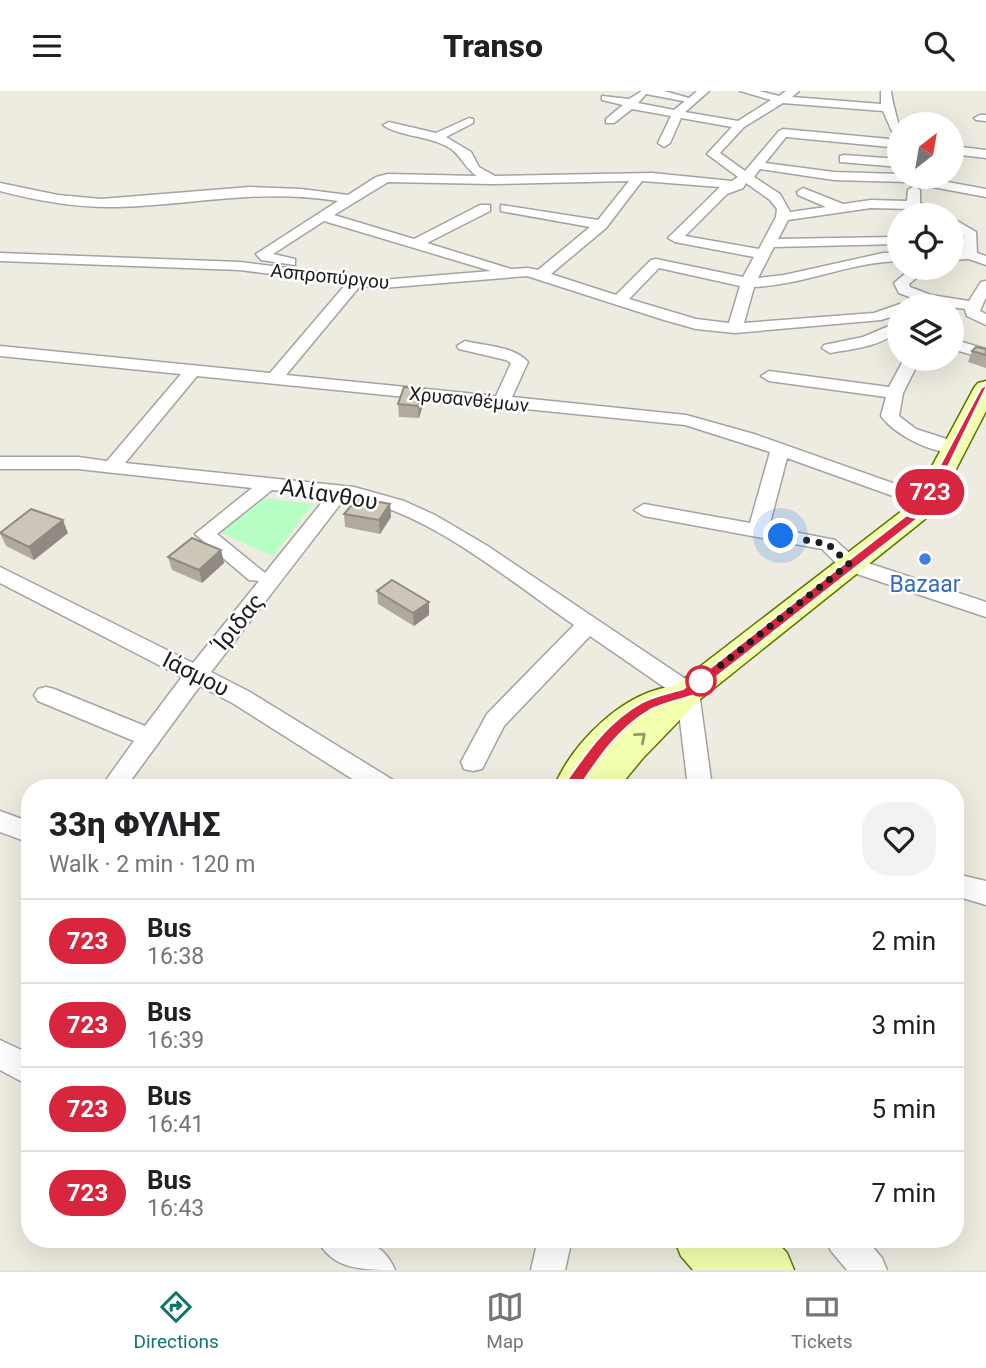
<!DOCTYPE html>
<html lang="en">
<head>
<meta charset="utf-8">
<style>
	body { margin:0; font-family:Roboto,sans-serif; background:#f2f2f2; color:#202124; height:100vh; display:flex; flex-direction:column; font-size:26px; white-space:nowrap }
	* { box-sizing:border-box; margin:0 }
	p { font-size:23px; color:#757577 }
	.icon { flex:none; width:38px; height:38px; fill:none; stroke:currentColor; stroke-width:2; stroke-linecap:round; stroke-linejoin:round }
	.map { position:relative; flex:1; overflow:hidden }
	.side { position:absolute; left:21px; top:688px; width:943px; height:469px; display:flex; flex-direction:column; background:#fff; border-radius:28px; box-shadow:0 7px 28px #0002 }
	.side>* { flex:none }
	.badge { padding:0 14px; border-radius:23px; font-size:24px; line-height:46px }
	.needle { width:46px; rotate:31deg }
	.fabs { position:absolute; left:887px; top:21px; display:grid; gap:14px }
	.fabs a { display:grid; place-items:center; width:77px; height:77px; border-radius:50%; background:#fff; box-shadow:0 7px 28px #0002; font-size:35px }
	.you { position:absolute; width:35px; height:35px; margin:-18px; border:5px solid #fff; border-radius:50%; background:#1a73e8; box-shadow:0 0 0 10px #1a73e833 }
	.map>.badge { position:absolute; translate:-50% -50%; box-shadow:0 0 0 4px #fff }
	.round { display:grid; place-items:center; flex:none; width:74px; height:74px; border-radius:28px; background:#f2f2f2 }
	.overview { display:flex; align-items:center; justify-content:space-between; height:119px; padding:0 28px }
	h1 { font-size:33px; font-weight:800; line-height:52px }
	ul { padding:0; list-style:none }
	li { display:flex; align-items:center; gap:21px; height:84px; padding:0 28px; border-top:2px solid #e0e0e0 }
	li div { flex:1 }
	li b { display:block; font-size:26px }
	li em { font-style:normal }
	li .badge { min-width:77px; font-weight:700; text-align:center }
	header { display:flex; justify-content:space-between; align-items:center; height:91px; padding:0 28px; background:#fff; font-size:32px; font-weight:800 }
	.tab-bar { display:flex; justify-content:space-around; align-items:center; height:98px; border-top:2px solid #e0e0e0; background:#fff; font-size:19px; color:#757577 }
	.tab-bar a { display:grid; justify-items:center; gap:4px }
	.tab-bar .active { color:#0f766e }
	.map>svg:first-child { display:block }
</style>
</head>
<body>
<header><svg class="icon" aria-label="menu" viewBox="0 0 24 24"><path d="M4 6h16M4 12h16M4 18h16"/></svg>Transo<svg class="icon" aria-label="search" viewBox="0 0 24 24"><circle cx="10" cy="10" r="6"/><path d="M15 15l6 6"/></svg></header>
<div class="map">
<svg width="986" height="1179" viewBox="0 0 986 1179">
	<rect width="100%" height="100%" fill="#eeebe0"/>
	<path fill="#b7fec5" d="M261 407 313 413 273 465 217 440Z"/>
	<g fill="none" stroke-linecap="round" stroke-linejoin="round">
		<defs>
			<g id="street">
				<path d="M642 0H664L689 7 697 0H709L685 21 738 30 771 9 740 0H759L779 5 786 0H799L792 6 881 13V0H891C893 18 900 31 900 48L894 45 883 20 783 12 744 36 720 62 745 80 779 40 783 38 900 49V57L786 46 765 72 834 81 900 83V86H920L986 98V106L906 91 834 89 760 78 754 86 780 103 790 121 826 116 798 104 797 101 803 97 843 113 871 109 907 110 908 99 914 95 920 99V112L941 121 943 124H925L911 118 871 117 788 129 778 148 895 146 900 147V153L774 156 758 187 784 184 883 162H900V170C850 171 804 194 754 196L744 232 874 222 900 213 906 215H900V223L881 229 735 242 696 238 664 229 527 185 382 197 360 195 286 284 496 305 511 272 506 269 459 258 457 255 465 250C485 255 514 255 528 271L512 306 686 324 754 343 932 406 935 410 932 414H918L787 367 769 436 835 449 856 468 986 511V526L842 478 822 458 644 425 634 419 644 413 750 432 770 361 685 334 197 285 125 372 354 396 404 410 435 424 486 454 696 595 699 601 712 696H688L677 605 590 545 504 635 482 678 473 680 464 678 461 671 487 623 574 534C511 491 422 415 345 407L211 581 250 601 393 689 396 696H365L234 613 200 595 126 696H101L134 650 38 610 34 604 38 598 46 596 54 598 145 635 182 586 0 492V476L193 572 259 490 249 489 195 443 252 397 78 378H0V366H78L107 370 181 283 0 265V255L270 282 346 193 240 179 0 170V162L240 171 382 189 491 180 324 130 273 163 295 168V174L261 169 256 163 338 110C258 97 195 114 117 116 78 117 38 110 0 100V92L58 104 101 108 250 96 301 98 348 104 376 86 388 83 477 85C464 77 461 62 446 55 428 45 398 45 383 34L389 31 436 42 469 27 473 28V32L446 46 471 61 479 76 495 85 652 82 732 90 738 86 707 63 732 36 681 27 670 52 664 56 658 52 671 25 632 18 614 32H606V28L623 14 602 9V5L629 8ZM646 3 683 10H685L674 19 638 12ZM629 90 598 129 501 114V120L506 121 590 136 538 179 528 177 511 178 427 152 490 120V114H480L414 148 334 124 388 91 493 93ZM642 90 720 96 668 147 675 151 754 166 743 186 656 168 651 169 616 204 551 183 606 137ZM746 92 770 109 777 118 776 126 759 158 685 145 727 103 743 97ZM659 177 740 195 729 232 696 228 629 208ZM272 399 327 405 265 482 217 443Z"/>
				<path d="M980 24H986V30L976 29 974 27Z"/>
				<path d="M952 55 986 59V67L952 63Z"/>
				<path d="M844 64 900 68V76L840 71V65Z"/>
				<path d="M952 127 976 141 977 162 986 165V174L969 168 952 169V161L963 160 964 145 952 137Z"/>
				<path d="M912 177H928L909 193 910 196 931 204 969 210 981 191 986 190V206L980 220 986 223V234L967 225 965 218 928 213 899 202 894 192Z"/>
				<path d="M889 235 895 237 897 240C881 256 851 258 830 262L822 257 824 254 863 246Z"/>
				<path d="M952 248 986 258V268L952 258Z"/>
				<path d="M904 268H920L903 302 899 325 916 338 959 352 962 356 959 360C936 366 895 344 881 325L886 306 769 290 761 285 769 280 889 296Z"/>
				<path d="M0 720 30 731V752L0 741Z"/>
				<path d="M956 783 986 790V814L956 805Z"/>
				<path d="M0 949 30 963V995L0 979Z"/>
				<path d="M317 1148C349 1148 380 1143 395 1179 363 1179 332 1179 317 1148Z"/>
				<path d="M538 1148H572L565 1179H531Z"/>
				<path d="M826 1148H866L882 1167 887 1179H847L831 1160Z"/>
			</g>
			<g id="secondary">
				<path d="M986 290V320L938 413 925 428 699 609 643 667 619 696H554C573 651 624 600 675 595L907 416 914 409 974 297 978 292Z"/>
				<path d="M674 1148H774L787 1162 794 1179H693L681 1165Z"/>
			</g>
		</defs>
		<use href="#street" stroke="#a3a3a3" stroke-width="3"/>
		<use href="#secondary" stroke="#5c7500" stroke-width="3"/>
		<use href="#street" fill="#fff" fill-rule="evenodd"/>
		<use href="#secondary" fill="#f2ffad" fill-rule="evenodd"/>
	</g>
	<g fill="#b1a99f">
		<path d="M986 258V277L968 271 972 260Z"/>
		<path d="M424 298V310L419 327 399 326 398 313Z"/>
		<path d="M390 413 391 426 380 443 345 436 344 423Z"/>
		<path d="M0 442H68L34 469 6 455Z"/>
		<path d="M221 459 224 472 202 492 172 479 168 466Z"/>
		<path d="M377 500 429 511V524L414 535 378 513Z"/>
	</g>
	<g fill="#908a82">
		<path d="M424 298V310L419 327 418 315Z"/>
		<path d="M390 413 391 426 380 443 379 429Z"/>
		<path d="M63 429 68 442 34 469 29 456Z"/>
		<path d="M221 459 224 472 202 492 199 479Z"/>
		<path d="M429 511V524L414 535 413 522Z"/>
	</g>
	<g fill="#cec5b9" stroke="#908a82" stroke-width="2">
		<path d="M976 256 986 258V264L972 260Z"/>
		<path d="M404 296 424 298 418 315 398 313Z"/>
		<path d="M358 407 390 413 379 429 344 423Z"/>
		<path d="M31 418 63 429 29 456 0 442Z"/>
		<path d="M192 447 221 459 199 479 168 466Z"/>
		<path d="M392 489 429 511 413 522 377 500Z"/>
	</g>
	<defs><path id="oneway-chevron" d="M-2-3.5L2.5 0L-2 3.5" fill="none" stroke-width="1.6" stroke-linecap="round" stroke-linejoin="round" transform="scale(1.75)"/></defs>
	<use stroke="#92996c" href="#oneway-chevron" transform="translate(641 646) rotate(-41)"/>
	<path fill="#d7263d" stroke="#fff" stroke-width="2" d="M986 294V297L930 413 921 425 692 605C679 609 663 612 650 619 617 638 597 670 576 701H565L563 696 565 692C586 662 607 631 641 612 653 605 669 602 683 598L912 420 920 412 981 297Z"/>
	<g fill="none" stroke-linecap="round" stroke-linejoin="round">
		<path stroke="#1c1c1c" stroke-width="7" stroke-dasharray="0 12.6" d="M701 590 849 473 828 453 781 445"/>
	</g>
	<circle fill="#3f7fe0" stroke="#fff" stroke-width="2.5" cx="925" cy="468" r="7"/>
	<circle fill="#fff" stroke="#d7263d" stroke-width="3.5" cx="701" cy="590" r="14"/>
	<g text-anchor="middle" stroke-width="5" stroke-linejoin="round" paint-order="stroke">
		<g font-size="19" fill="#1c1c1c" stroke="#fff">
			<text transform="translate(330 185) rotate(6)" y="7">Ασπροπύργου</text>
			<text transform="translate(469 308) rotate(6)" y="7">Χρυσανθέμων</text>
		</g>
		<g font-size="23" fill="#1c1c1c" stroke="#fff">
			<text transform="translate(329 403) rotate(9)" y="8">Αλίανθου</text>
			<text transform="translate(238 531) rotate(-51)" y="8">Ίριδας</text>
			<text transform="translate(196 583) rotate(27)" y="8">Ιάσμου</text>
		</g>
		<g font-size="23" fill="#366cbe" stroke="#fff">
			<text x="925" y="501">Bazaar</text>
		</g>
	</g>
</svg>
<div class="fabs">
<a><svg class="needle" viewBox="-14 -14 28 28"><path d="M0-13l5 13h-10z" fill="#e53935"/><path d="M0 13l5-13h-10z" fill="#757577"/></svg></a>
<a><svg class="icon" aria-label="locate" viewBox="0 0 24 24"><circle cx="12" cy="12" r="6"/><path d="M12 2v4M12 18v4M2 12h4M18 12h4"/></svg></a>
<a><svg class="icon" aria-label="layers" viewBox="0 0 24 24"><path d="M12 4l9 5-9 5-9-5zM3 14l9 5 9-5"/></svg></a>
</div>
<div class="you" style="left:781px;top:445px"></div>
<b class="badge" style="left:930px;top:401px;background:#d7263d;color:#fff">723</b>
<section class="side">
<div class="overview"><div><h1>33η ΦΥΛΗΣ</h1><p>Walk · 2 min · 120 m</p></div><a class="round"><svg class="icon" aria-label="heart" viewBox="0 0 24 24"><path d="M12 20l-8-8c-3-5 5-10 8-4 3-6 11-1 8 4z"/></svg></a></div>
<ul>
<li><span class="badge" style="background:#d7263d;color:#fff">723</span><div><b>Bus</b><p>16:38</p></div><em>2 min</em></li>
<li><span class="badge" style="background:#d7263d;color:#fff">723</span><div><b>Bus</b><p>16:39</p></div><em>3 min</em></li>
<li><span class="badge" style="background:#d7263d;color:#fff">723</span><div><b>Bus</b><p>16:41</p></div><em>5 min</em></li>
<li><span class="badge" style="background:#d7263d;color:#fff">723</span><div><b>Bus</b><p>16:43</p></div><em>7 min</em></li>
</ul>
</section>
</div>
<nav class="tab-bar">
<a class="active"><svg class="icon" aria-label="directions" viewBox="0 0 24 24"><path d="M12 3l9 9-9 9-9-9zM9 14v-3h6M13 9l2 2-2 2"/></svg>Directions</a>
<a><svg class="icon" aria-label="map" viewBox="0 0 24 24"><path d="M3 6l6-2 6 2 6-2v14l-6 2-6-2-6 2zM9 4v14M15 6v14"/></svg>Map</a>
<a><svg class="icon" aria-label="tickets" viewBox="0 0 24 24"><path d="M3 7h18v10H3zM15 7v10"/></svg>Tickets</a>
</nav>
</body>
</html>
